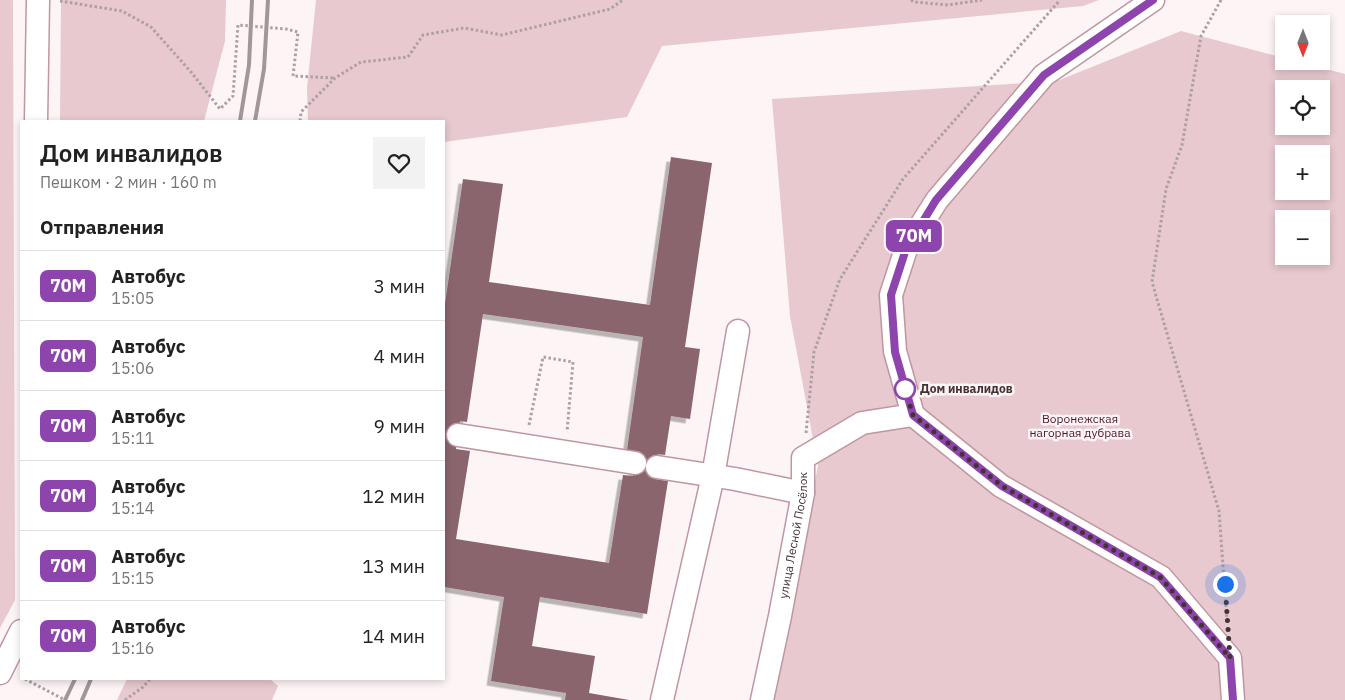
<!DOCTYPE html>
<html lang="ru">
<head>
<meta charset="utf-8">
<style>
	body { margin:0; font-family:"IBM Plex Sans",sans-serif; background:#f2f2f2; color:#222; height:100vh; display:flex; flex-direction:column; font-size:19px; white-space:nowrap }
	* { box-sizing:border-box; margin:0 }
	p { font-size:16px; color:#767676 }
	.icon { flex:none; width:28px; height:28px; fill:none; stroke:currentColor; stroke-width:2; stroke-linecap:round; stroke-linejoin:round }
	.map { position:relative; flex:1; overflow:hidden }
	.drawer { position:absolute; left:20px; top:120px; width:425px; height:560px; display:flex; flex-direction:column; background:#fff; border-radius:0px; box-shadow:0 2px 8px #0003 }
	.drawer>* { flex:none }
	.badge { padding:0 10px; border-radius:8px; font-size:18px; line-height:32px }
	.needle { width:32px; rotate:180deg }
	.tools { position:absolute; left:1275px; top:15px; display:grid; gap:10px }
	.tools a { display:grid; place-items:center; width:55px; height:55px; border-radius:0px; background:#fff; box-shadow:0 2px 8px #0003; font-size:25px }
	.you { position:absolute; width:25px; height:25px; margin:-12px; border:4px solid #fff; border-radius:50%; background:#1a73e8; box-shadow:0 0 0 8px #1a73e833 }
	.map>.badge { position:absolute; translate:-50% -50%; box-shadow:0 0 0 2px #fff }
	h2 { padding:0 20px; font-size:19px; line-height:45px }
	.round { display:grid; place-items:center; flex:none; width:52px; height:52px; border-radius:0px; background:#f2f2f2 }
	.summary { display:flex; align-items:center; justify-content:space-between; height:85px; padding:0 20px }
	h1 { font-size:24px; font-weight:600; line-height:38px }
	ul { padding:0; list-style:none }
	li { display:flex; align-items:center; gap:15px; height:70px; padding:0 20px; border-top:1px solid #e0e0e0 }
	li div { flex:1 }
	li b { display:block; font-size:19px }
	li em { font-style:normal }
	li .badge { min-width:55px; font-weight:700; text-align:center }
	.map>svg:first-child { display:block }
</style>
</head>
<body>
<div class="map">
<svg width="1345" height="700" viewBox="0 0 1345 700">
	<defs>
		<filter id="shadow"><feDropShadow dx="-4.5" dy="4.5" stdDeviation="0" flood-color="#0004"/></filter>
	</defs>
	<rect width="100%" height="100%" fill="#fdf4f5"/>
	<g fill="#e7c9cf" fill-rule="evenodd">
		<path d="M0 0H13L15 600 0 628Z"/>
		<path d="M61 0H226L225 41 204 121H60Z"/>
		<path d="M316 0H1099L1083 6 662 46 627 117 444 142V121H308L307 88Z"/>
		<path d="M1181 31 1284 58V61H1297L1345 74V700H769L818 466 790 316 772 99 1057 81ZM1284 89H1321V126H1284ZM1284 154H1321V191H1284ZM1284 219H1321V256H1284Z"/>
		<path d="M127 679H270L278 686 272 700H117Z"/>
	</g>
	<path fill="#8a656d" fill-rule="evenodd" filter="url(#shadow)" d="M671 157 712 163 685 347 700 349 690 419 671 416 665 455 658 454 655 479 668 481 647 614 540 597 532 646 595 656 589 693 629 700H565L566 693 491 681 504 597 444 587V311L463 179 503 184 489 282 650 305ZM483 314 643 337 627 450 636 451 633 476 623 475 609 563 456 539 470 451 456 449 460 421 467 422Z"/>
	<g fill="none" stroke-linecap="round" stroke-linejoin="round">
		<defs>
			<g id="minor">
				<path d="M1153 0 1044 75 937 200 906 249 891 295 895 351 913 415 1001 486 1161 577 1230 658 1233 700"/>
				<path d="M36 121 38 0"/>
				<path d="M458 435 635 463"/>
				<path d="M657 467 735 479 803 493"/>
				<path d="M0 673 21 631"/>
				<path d="M662 700 713 476 738 331"/>
				<path id="s1" d="M762 700 780 616 803 493V458L862 423 913 415"/>
			</g>
		</defs>
		<use href="#minor" stroke="#bf97a0" stroke-width="25"/>
		<g stroke="#ada0a3" stroke-width="3" stroke-dasharray="2.5 2.5" stroke-linecap="butt">
			<path d="M911 0 914 2 948 5 982 0"/>
			<path d="M1221 0 1201 36 1182 145 1166 189 1152 282 1219 511 1227 621"/>
			<path d="M60 1 122 11 151 27 191 72 220 109 233 96 238 25 286 29 298 32 293 76 335 78"/>
			<path d="M300 121 301 112 335 78 361 62 408 57 423 35 464 28 502 35 610 9 623 0"/>
			<path d="M529 425 543 357 573 362 567 432"/>
			<path d="M806 433 814 352 840 279 903 179 1060 0"/>
			<path d="M25 679 65 700"/>
			<path d="M125 700 143 687 150 679"/>
		</g>
		<use href="#minor" stroke="#fff" stroke-width="22"/>
		<g stroke="#a39698" stroke-width="4">
			<path d="M240 121 249 65 252 0"/>
			<path d="M255 121 264 69 268 0"/>
			<path d="M65 700 75 679"/>
			<path d="M82 700 91 679"/>
		</g>
	</g>
	<g fill="none" stroke-linecap="round" stroke-linejoin="round">
		<defs>
			<path id="line" d="M1153 0 1044 75 936 200 906 249 891 295 895 352 913 415 1002 486 1160 577 1230 658 1233 700"/>
		</defs>
		<use href="#line" stroke="#fff" stroke-width="11"/>
		<use href="#line" stroke="#8e44ad" stroke-width="8"/>
		<path stroke="#433236" stroke-width="5" stroke-dasharray="0 9" d="M905 389 913 415 1002 486 1160 577 1230 658 1225 584"/>
	</g>
	<circle fill="#fff" stroke="#8e44ad" stroke-width="2.5" cx="905" cy="389" r="10"/>
	<g text-anchor="middle" stroke-width="5" stroke-linejoin="round" paint-order="stroke">
		<g font-size="12" font-weight="bold" fill="#433236" stroke="#fdf4f5" text-anchor="start">
			<text x="920" y="393">Дом инвалидов</text>
		</g>
		<g font-size="12" fill="#4d1929" stroke="#fdf4f5">
			<text x="1080" y="423">Воронежская<tspan x="1080" dy="14">нагорная дубрава</tspan></text>
		</g>
		<g font-size="12" fill="#433236" stroke="#fdf4f5">
			<text dy="4" stroke="none"><textPath href="#s1" startOffset="168">улица Лесной Посёлок</textPath></text>
		</g>
	</g>
</svg>
<div class="tools">
<a><svg class="needle" viewBox="-14 -14 28 28"><path d="M0-13l5 13h-10z" fill="#e53935"/><path d="M0 13l5-13h-10z" fill="#767676"/></svg></a>
<a><svg class="icon" aria-label="locate" viewBox="0 0 24 24"><circle cx="12" cy="12" r="6"/><path d="M12 2v4M12 18v4M2 12h4M18 12h4"/></svg></a>
<a>+</a>
<a>−</a>
</div>
<div class="you" style="left:1225px;top:584px"></div>
<b class="badge" style="left:914px;top:236px;background:#8e44ad;color:#fff">70М</b>
<section class="drawer">
<div class="summary"><div><h1>Дом инвалидов</h1><p>Пешком · 2 мин · 160 m</p></div><a class="round"><svg class="icon" aria-label="heart" viewBox="0 0 24 24"><path d="M12 20l-8-8c-3-5 5-10 8-4 3-6 11-1 8 4z"/></svg></a></div>
<h2>Отправления</h2>
<ul>
<li><span class="badge" style="background:#8e44ad;color:#fff">70М</span><div><b>Автобус</b><p>15:05</p></div><em>3 мин</em></li>
<li><span class="badge" style="background:#8e44ad;color:#fff">70М</span><div><b>Автобус</b><p>15:06</p></div><em>4 мин</em></li>
<li><span class="badge" style="background:#8e44ad;color:#fff">70М</span><div><b>Автобус</b><p>15:11</p></div><em>9 мин</em></li>
<li><span class="badge" style="background:#8e44ad;color:#fff">70М</span><div><b>Автобус</b><p>15:14</p></div><em>12 мин</em></li>
<li><span class="badge" style="background:#8e44ad;color:#fff">70М</span><div><b>Автобус</b><p>15:15</p></div><em>13 мин</em></li>
<li><span class="badge" style="background:#8e44ad;color:#fff">70М</span><div><b>Автобус</b><p>15:16</p></div><em>14 мин</em></li>
</ul>
</section>
</div>
</body>
</html>
